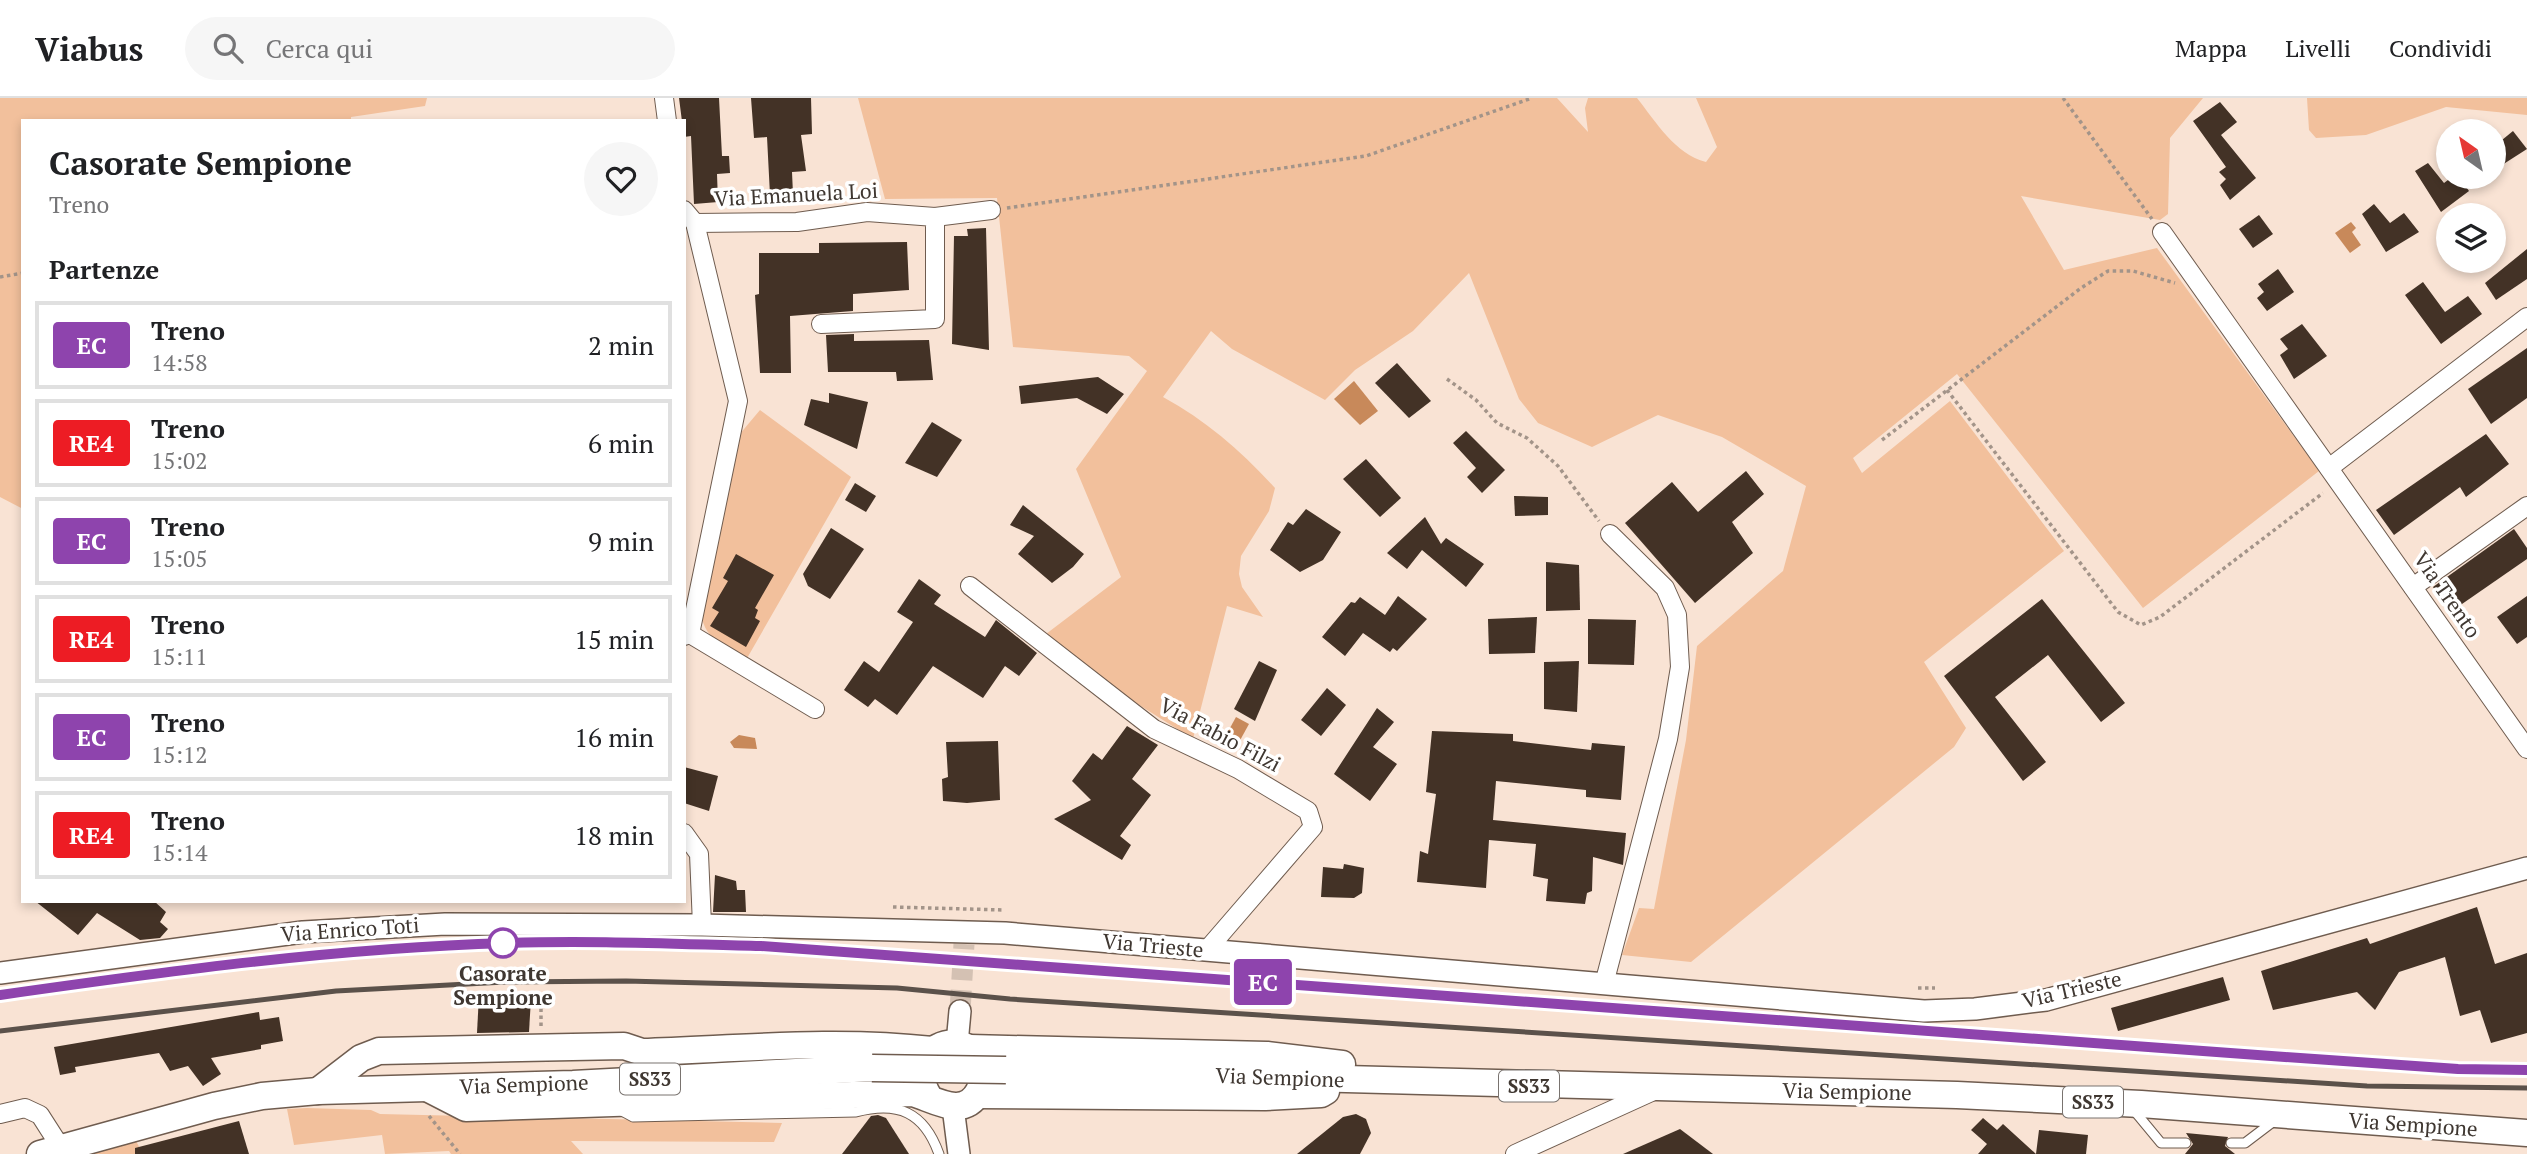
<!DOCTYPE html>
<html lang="it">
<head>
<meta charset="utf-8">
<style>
	body { margin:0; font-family:"PT Serif",serif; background:#f6f6f6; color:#202124; height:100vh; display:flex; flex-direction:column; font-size:26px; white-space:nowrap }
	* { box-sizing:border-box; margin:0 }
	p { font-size:23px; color:#757577 }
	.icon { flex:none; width:38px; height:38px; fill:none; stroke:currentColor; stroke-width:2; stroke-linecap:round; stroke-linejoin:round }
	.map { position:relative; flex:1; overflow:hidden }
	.panel { position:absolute; left:21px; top:21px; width:665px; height:784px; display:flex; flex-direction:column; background:#fff; border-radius:0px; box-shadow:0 4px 10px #0003 }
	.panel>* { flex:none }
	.badge { padding:0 14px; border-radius:5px; font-size:24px; line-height:46px }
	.needle { width:46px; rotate:326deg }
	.tools { position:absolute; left:2436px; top:21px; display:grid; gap:14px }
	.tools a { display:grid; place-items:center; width:70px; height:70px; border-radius:50%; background:#fff; box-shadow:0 4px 10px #0003; font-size:35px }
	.map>.badge { position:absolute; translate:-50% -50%; box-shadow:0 0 0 4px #fff }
	h2 { padding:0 28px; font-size:26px; line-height:63px }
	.round { display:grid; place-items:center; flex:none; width:74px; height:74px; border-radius:37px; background:#f6f6f6 }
	.headline { display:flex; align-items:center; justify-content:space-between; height:119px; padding:0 28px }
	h1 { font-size:33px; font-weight:700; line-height:52px }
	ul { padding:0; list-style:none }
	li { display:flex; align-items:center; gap:21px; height:88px; margin:0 14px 10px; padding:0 14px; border:4px solid #e0e0e0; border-radius:0px }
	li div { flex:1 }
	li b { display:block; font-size:26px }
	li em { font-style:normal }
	li .badge { min-width:77px; font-weight:700; text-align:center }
	header { display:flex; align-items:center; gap:42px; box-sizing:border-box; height:98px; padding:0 35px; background:#fff; border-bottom:2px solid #e0e0e0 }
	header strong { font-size:33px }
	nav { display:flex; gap:38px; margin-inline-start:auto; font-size:24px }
	.search { width:490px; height:63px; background:#f6f6f6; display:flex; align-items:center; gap:18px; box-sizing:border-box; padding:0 24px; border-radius:38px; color:#757577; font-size:26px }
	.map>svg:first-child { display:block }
</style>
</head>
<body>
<header>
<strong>Viabus</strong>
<div class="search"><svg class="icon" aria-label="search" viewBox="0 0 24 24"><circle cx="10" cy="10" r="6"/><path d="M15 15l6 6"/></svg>Cerca qui</div>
<nav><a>Mappa</a><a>Livelli</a><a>Condividi</a></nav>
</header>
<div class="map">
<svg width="2527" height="1056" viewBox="0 0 2527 1056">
	<rect width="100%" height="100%" fill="#f9e3d4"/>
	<g fill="#f2c09c">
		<path d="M0 0H427L425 8 351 19V23H23V411L0 399Z"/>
		<path d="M858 0H1557L1588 34 1585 10 1588 0H1637C1656 24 1675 56 1706 64L1717 49 1696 0H2203L2170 40 2168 116 2160 122 2021 98 2064 172 2157 150 2319 373 2143 510 1957 276 1853 360 1862 375 1950 303 2064 453 1924 564 1966 630 1954 649 1691 864 1622 857 1639 810 1654 811 1686 642 1697 548 1783 473 1806 388 1722 339 1658 317 1592 349 1538 325 1519 301 1469 175 1413 233 1355 272 1325 302 1232 251 1211 233 1163 299C1207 323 1241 353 1275 390L1269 413 1241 458 1239 476 1242 489 1263 519 1227 508 1193 641 1125 598 1046 536 1121 479 1076 371 1147 273 1129 258 1013 249 997 100 885 101Z"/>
		<path d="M2307 0H2527V17L2446 9 2366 37 2316 40 2309 32Z"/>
		<path d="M760 312 851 379 746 562C725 550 706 542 701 517L739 337Z"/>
		<path d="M307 1010 371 1012 380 1016 782 1025 774 1044 571 1043 583 1056H451L449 1053 385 1056 382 1037 294 1047 287 1011Z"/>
		<path d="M136 1043 143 1056H91L92 1054Z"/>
	</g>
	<g fill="#c8895a">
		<path d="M2351 124 2356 130 2352 134 2361 147 2350 155 2335 135Z"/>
		<path d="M1354 283 1378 313 1360 327 1334 301Z"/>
		<path d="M1236 619 1249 626 1238 646 1225 639Z"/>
		<path d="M739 637 755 640 757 651 734 650 730 644Z"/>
	</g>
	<g fill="#433226">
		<path d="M679 0H719L722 58H729L730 75 717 76 718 104 694 106 691 38 684 39Z"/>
		<path d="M751 0H811L812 36 801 37 806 73 792 74 793 96 770 97 767 39 754 40Z"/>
		<path d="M2220 4 2237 24 2221 37 2256 80 2230 102 2220 87 2226 81 2219 74 2226 69 2193 23Z"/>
		<path d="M2513 33 2527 51 2502 67V42Z"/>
		<path d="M2428 65 2444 85 2452 79H2459L2469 93 2441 114 2415 73Z"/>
		<path d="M2374 106 2390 125 2404 115 2419 134 2386 154 2362 116Z"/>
		<path d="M2259 117 2273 136 2253 150 2239 131Z"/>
		<path d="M986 130 989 252 952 246 954 138H968L967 131Z"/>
		<path d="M907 144 909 192 853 196V213L790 218 791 275H760L755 197 759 196V155H819V145Z"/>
		<path d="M2527 151V181L2496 202 2485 185Z"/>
		<path d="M2278 171 2294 194 2267 213 2257 200 2264 194 2258 186Z"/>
		<path d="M2423 184 2445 214 2468 198 2482 216 2441 246 2405 197Z"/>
		<path d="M2302 226 2327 258 2294 281 2280 257 2288 251 2280 241Z"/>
		<path d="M854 236V243L929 242 933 282 897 283 896 274H828L826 237Z"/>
		<path d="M2527 250V300L2491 326 2468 291Z"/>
		<path d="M1397 265 1431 303 1409 320 1375 285Z"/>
		<path d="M1098 279 1124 296 1107 316 1077 300 1021 306 1019 288Z"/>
		<path d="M829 295 868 304 857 351 804 327 811 301 829 305Z"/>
		<path d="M932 324 962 342 937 379 905 365Z"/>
		<path d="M1466 333 1505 372 1482 395 1467 379 1476 370 1453 345Z"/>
		<path d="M2486 336 2509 366 2466 399 2460 389 2394 437 2376 412Z"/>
		<path d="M1366 361 1401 400 1380 419 1343 381Z"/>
		<path d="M1746 373 1764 396 1732 424 1753 455 1695 505 1625 425 1672 384 1698 414Z"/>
		<path d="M855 385 876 398 866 414 845 402Z"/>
		<path d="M1514 398 1548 399V417L1515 418Z"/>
		<path d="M1023 407 1084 456 1073 469 1052 485 1018 456 1034 438 1010 427Z"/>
		<path d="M1306 411 1341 434 1323 462 1300 474 1270 452 1288 424 1293 427Z"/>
		<path d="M1425 419 1441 446 1446 440 1484 466 1466 489 1422 452 1407 471 1387 455Z"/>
		<path d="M831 430 864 451 830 501 808 488 803 476Z"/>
		<path d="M2514 431 2527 450V461L2449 515 2433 489Z"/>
		<path d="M736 456 774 477 755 510 758 512 755 520 760 523 746 549 710 528 719 514 712 510 728 483 723 480Z"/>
		<path d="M1546 464 1579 467 1580 512 1546 513Z"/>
		<path d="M919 481 941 497 934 506 985 539 996 522 1037 555 1019 578 1005 568 983 600 933 568 897 617 875 601 868 609 844 592 864 563 879 574 913 524 897 514Z"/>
		<path d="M1398 498 1427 521 1397 553 1393 550 1390 554 1363 535 1345 558 1322 539 1351 504 1355 505 1360 499 1385 517Z"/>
		<path d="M2527 498V539L2517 546 2497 519Z"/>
		<path d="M2042 501 2125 605 2101 624 2048 557 1995 599 2046 664 2023 683 1944 578Z"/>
		<path d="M1537 519 1535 555 1489 556 1488 521Z"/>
		<path d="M1588 521 1636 522 1634 567 1588 566Z"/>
		<path d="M1259 563 1277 572 1255 623 1234 611Z"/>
		<path d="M1579 563 1577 614 1544 611V564Z"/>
		<path d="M1327 590 1346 607 1321 638 1301 622Z"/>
		<path d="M1377 610 1394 624 1373 649 1397 666 1370 703 1334 676Z"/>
		<path d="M1127 628 1158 647 1132 681 1151 697 1120 738 1131 747 1122 762 1054 721 1091 702 1072 683 1093 655 1102 662Z"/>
		<path d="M1432 633 1513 636V643L1591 652 1592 645 1625 648 1621 702 1586 699V692L1496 683 1493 722 1626 735 1623 767 1593 759 1592 793 1587 795 1585 806 1546 803 1548 781 1533 778 1536 746 1489 742 1486 790 1417 784 1420 753 1428 756 1436 696 1426 694Z"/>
		<path d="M998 643 1000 702 967 705 943 703 942 681 948 679 946 644Z"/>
		<path d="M684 669 718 678 709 713 684 705Z"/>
		<path d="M1344 766 1364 770 1362 795 1354 800 1321 799 1323 769 1343 771Z"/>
		<path d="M715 777 736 783 737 792H745L746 814H713Z"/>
		<path d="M35 803H154L166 814 160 824 168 831 160 840 140 842 97 815 78 837Z"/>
		<path d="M2477 809 2495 866 2527 855V935L2491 945 2480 912 2460 918 2445 859 2399 874 2375 912 2357 894 2273 912 2261 873 2367 840 2370 846Z"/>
		<path d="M2223 879 2230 902 2118 933 2111 910Z"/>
		<path d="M479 897 531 900 529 934 477 935Z"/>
		<path d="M259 914 260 922 279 919 283 943 261 947V951L211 960 221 976 203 988 188 968 170 973 159 955 75 969 76 974 60 977 54 949Z"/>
		<path d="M1356 1016 1366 1021 1371 1035 1360 1056H1297L1343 1019Z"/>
		<path d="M878 1017 886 1020 909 1056H842L871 1018Z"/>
		<path d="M1983 1020 1997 1032 2003 1026 2036 1056H1978L1987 1046 1971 1032Z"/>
		<path d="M239 1023 249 1056H135V1050Z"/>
		<path d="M1680 1031 1713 1056H1623Z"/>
		<path d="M2039 1032 2088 1037 2086 1056H2036Z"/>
		<path d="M2186 1035 2228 1039 2225 1048 2235 1056H2185L2193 1046Z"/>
	</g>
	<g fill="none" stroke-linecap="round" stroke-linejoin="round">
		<path stroke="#d4c1b3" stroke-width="21" stroke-dasharray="21 10" stroke-linecap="butt" d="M960 913 964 846"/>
		<defs>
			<g id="service">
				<path d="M2132 1010 2161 1045H2186"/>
				<path d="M620 1012 633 1019 856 1014C898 1003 924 1014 939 1056"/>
				<path d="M2231 1045H2245L2274 1023"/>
			</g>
			<g id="minor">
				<path d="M664 0 667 23"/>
				<path d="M684 112 695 125 738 303 690 536 684 538"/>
				<path d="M935 119 991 112"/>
				<path d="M695 125 797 124 867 114 935 119V221L821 226"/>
				<path d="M2162 134 2527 651"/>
				<path d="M2329 370 2527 219"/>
				<path d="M970 488 1154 631 1238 671 1308 713 1313 729 1206 853"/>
				<path d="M2413 489 2527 408"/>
				<path d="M690 536 815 611"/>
				<path d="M684 735 699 756 702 827"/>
				<path d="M1604 886 1668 641 1680 569 1677 517 1665 490 1610 436"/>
				<path d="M0 1016 25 1010 40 1017 65 1056"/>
				<path d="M1515 1056 1658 991"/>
			</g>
			<g id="tertiary">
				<path d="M0 875 303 834 445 826 702 827 1005 835 1924 913 1975 911 2046 902 2527 770"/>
				<path d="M957 946 960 913"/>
				<path d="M953 1009 959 1056"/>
			</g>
			<g id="primary">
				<path d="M970 950 1267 957 1342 966"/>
				<path d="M1006 972 1957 997 2141 1006 2527 1035"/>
				<path d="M429 991 466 1010 913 995C934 1001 964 1022 979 993 983 984 985 976 982 967 965 924 899 952 929 999"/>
				<path d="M318 993 361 960 379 953 624 948 642 954C738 951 836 941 932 952"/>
				<path d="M977 997 1265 999 1321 996 1326 993"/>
				<path d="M40 1056 214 1008 262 998 318 993 573 986 872 970"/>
			</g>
		</defs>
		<use href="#service" stroke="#6f5c4f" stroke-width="11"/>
		<use href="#minor" stroke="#6f5c4f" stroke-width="20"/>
		<use href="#tertiary" stroke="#6f5c4f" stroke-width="24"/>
		<use href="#primary" stroke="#6f5c4f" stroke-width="29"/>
		<g stroke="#a39489" stroke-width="3.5" stroke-dasharray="3.5 3.5" stroke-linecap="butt">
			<path d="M2063 0 2152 121"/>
			<path d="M1007 110 1366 58 1532 0"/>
			<path d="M0 179 23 175"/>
			<path d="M1447 281 1476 302 1497 325 1527 340 1558 368 1599 423"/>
			<path d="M1947 292 2118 514 2141 527 2160 519 2323 395"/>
			<path d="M1882 342 2081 190 2108 173H2133L2175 185"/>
			<path d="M893 809 1004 812"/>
			<path d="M1918 890H1935"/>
			<path d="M541 928V907L549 906"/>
			<path d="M429 1018 460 1056"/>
		</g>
		<use href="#service" stroke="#fff" stroke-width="9"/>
		<use href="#minor" stroke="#fff" stroke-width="18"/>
		<use href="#tertiary" stroke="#fff" stroke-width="21"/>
		<use href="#primary" stroke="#fff" stroke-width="26"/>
		<g stroke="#5b514a" stroke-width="5">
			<path d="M0 898 162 873 401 851 508 845 710 847 787 849 1079 869 2312 961 2457 971 2527 972"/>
			<path d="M0 933 336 893 505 884 626 883 897 890 1010 901 2367 988 2527 990"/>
		</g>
		<defs>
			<path id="primary-bridge" d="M872 970 1006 972"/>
		</defs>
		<use href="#primary-bridge" stroke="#6f5c4f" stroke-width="29" stroke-linecap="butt"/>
		<use href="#primary-bridge" stroke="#fff" stroke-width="26"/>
	</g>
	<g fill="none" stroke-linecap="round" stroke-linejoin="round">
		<defs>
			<path id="line" d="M0 897C168 873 337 850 507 845 591 842 677 846 761 848L2285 959 2458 971 2527 972"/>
		</defs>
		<use href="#line" stroke="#fff" stroke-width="16"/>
		<use href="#line" stroke="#8e44ad" stroke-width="10"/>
	</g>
	<circle fill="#fff" stroke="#8e44ad" stroke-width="3.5" cx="503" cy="845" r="14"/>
	<g text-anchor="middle" stroke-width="7" stroke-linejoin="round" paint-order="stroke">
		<g fill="#fff" stroke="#79736f" stroke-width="2">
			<rect x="620" y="965.5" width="60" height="31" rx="5"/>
			<rect x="1499" y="972.5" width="60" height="31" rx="5"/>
			<rect x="2063" y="988.5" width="60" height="31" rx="5"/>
		</g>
		<g font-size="19" font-weight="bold" fill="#3f3731">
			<text x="650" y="988">SS33</text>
			<text x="1529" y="995">SS33</text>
			<text x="2093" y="1011">SS33</text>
		</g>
		<g font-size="21" fill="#3f3731" stroke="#fff">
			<text transform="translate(796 97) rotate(-3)" y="7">Via Emanuela Loi</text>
			<text transform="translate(2447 497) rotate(55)" y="7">Via Trento</text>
			<text transform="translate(1220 637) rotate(28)" y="7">Via Fabio Filzi</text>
			<text transform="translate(350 832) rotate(-4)" y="7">Via Enrico Toti</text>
			<text transform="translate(1153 848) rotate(5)" y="7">Via Trieste</text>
			<text transform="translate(2072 892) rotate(-13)" y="7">Via Trieste</text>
			<text transform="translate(1280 980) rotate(2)" y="7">Via Sempione</text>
			<text transform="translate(524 987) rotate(-2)" y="7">Via Sempione</text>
			<text transform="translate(1847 994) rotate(1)" y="7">Via Sempione</text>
			<text transform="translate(2413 1027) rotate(4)" y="7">Via Sempione</text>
		</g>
		<g font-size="21" font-weight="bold" fill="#3f3731" stroke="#fff">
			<text x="503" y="883">Casorate<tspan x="503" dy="24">Sempione</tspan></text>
		</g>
	</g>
</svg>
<div class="tools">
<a><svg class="needle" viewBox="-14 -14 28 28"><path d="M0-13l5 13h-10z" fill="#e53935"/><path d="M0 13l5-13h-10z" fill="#757577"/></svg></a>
<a><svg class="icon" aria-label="layers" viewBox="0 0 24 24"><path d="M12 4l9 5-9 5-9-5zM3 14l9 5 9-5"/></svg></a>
</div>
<b class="badge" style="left:1263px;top:884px;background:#8e44ad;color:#fff">EC</b>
<section class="panel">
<div class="headline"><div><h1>Casorate Sempione</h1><p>Treno</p></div><a class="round"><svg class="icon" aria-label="heart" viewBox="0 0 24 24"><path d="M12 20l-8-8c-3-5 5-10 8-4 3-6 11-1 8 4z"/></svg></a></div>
<h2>Partenze</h2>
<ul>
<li><span class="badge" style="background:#8e44ad;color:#fff">EC</span><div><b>Treno</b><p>14:58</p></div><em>2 min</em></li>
<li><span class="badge" style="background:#ed1c24;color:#fff">RE4</span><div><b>Treno</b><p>15:02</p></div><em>6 min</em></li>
<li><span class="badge" style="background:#8e44ad;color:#fff">EC</span><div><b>Treno</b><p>15:05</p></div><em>9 min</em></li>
<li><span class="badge" style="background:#ed1c24;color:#fff">RE4</span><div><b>Treno</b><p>15:11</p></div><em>15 min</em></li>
<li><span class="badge" style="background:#8e44ad;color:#fff">EC</span><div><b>Treno</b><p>15:12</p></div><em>16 min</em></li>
<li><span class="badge" style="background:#ed1c24;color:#fff">RE4</span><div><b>Treno</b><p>15:14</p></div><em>18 min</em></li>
</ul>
</section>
</div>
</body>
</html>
